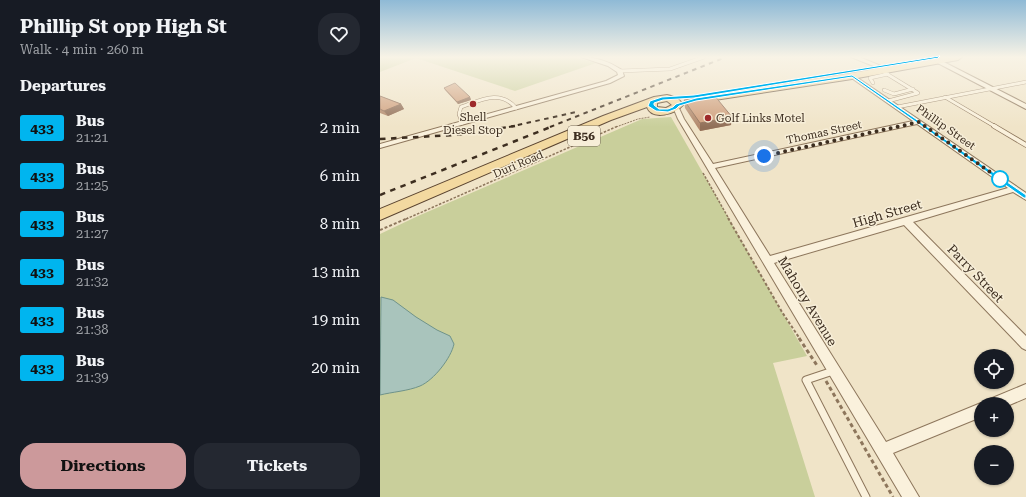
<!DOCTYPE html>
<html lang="en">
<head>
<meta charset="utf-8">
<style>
	body { margin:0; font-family:"Roboto Serif",serif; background:#242831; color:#f1f3f6; height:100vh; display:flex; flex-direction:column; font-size:15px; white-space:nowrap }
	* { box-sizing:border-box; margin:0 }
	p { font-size:13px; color:#9ea1a6 }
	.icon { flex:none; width:22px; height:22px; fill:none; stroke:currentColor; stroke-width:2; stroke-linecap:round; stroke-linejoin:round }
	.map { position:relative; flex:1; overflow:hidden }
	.panel { display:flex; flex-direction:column; background:#171b24; width:380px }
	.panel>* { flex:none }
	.badge { padding:0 8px; border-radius:3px; font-size:14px; line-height:26px }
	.controls { position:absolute; left:594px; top:349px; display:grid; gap:8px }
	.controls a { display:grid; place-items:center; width:40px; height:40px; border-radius:50%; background:#171b24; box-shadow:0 1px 3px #0004; font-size:20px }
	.you { position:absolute; width:20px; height:20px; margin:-10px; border:3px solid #fff; border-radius:50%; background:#1a73e8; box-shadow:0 0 0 6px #1a73e833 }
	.map>.badge { position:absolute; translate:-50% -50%; box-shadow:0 0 0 2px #fff }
	h2 { padding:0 20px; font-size:15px; line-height:36px }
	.round { display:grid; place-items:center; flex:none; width:42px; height:42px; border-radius:16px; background:#242831 }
	.headline { display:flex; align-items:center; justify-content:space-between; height:68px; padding:0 20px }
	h1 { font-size:19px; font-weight:700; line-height:30px }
	.cta { display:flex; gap:8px; margin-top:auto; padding:8px 20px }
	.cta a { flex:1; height:46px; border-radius:16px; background:#cc999b; color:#111; font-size:16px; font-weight:700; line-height:46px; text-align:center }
	.cta a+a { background:#242831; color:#f1f3f6 }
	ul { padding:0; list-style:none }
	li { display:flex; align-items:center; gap:12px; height:48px; padding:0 20px }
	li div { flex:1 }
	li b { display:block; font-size:15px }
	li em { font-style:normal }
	li .badge { min-width:44px; font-weight:700; text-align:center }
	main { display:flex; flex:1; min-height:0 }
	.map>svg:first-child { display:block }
</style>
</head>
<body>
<main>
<section class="panel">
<div class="headline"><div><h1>Phillip St opp High St</h1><p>Walk · 4 min · 260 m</p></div><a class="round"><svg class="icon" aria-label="heart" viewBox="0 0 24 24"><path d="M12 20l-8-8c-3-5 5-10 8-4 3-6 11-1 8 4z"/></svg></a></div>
<h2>Departures</h2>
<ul>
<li><span class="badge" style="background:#00b5ef;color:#111">433</span><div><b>Bus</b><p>21:21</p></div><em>2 min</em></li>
<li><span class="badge" style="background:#00b5ef;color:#111">433</span><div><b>Bus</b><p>21:25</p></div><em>6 min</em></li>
<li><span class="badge" style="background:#00b5ef;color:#111">433</span><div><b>Bus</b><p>21:27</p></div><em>8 min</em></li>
<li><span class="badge" style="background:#00b5ef;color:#111">433</span><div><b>Bus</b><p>21:32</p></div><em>13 min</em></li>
<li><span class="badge" style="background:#00b5ef;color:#111">433</span><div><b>Bus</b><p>21:38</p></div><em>19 min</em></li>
<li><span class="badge" style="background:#00b5ef;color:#111">433</span><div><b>Bus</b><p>21:39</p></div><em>20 min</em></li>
</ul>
<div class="cta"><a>Directions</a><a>Tickets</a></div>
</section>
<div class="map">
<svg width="646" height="497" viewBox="0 0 646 497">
	<rect width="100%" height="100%" fill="#f0e4c8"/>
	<g fill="#c9cf9b">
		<path d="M0 57H193L216 63 135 91 36 58 0 72Z"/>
		<path d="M291 117 427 356 393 363 435 497H0V234L38 216 262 119Z"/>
	</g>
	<path fill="#a9c4bc" stroke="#6f938a" d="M1 297 13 300 36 317 57 330 70 336 74 344C71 358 54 380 40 386 28 391 12 392 0 395Z"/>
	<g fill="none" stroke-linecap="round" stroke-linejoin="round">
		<defs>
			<g id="service-far2">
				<path d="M240 71 290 69 324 57"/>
				<path d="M502 71 538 93 508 101"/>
				<path d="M493 83 490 78 508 74"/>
				<path d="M504 90 514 94 533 89"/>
				<path d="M565 97 616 127"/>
				<path d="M517 107 646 82"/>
				<path d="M82 123 79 114 81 107C101 100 120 89 136 108"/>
			</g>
			<path id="service-far1" d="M614 126 646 145"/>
			<path id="service" d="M453 371 426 380 486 497"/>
			<g id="minor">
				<path d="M201 57C216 57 230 62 242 70L244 76 230 83 0 148V144L226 81 238 75 237 72 228 66Z"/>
				<path d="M471 57H479L511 70 506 71Z"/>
				<path d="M550 57H554L646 104V109L550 59Z"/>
				<path d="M472 74 646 193V200L633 192 533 222 646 336V350L642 348 524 225 394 263 506 442 601 403 603 404H601V417L513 453 539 497H522L298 119 293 107 298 106 304 119 333 164 533 121 470 77V75ZM537 124 628 188 390 256 335 168Z"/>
				<path d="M646 384V398L627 406V404H608L610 399Z"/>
			</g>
			<g id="primary">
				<path d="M563 57H582L578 60 472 79 315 103 310 100 315 97 472 73Z"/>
				<path d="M287 95C295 97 299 98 303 105 296 114 272 121 267 107L231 120 0 220V209L223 116 274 97ZM287 101 292 105 286 108 277 107V103Z"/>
			</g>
		</defs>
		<use href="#service-far2" stroke="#8d765c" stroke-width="4"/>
		<use href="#service-far1" stroke="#8d765c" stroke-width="5.5"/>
		<use href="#service" stroke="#8d765c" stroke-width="9"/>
		<use href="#minor" stroke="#8d765c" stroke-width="2"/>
		<use href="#primary" stroke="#5b4430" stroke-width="2"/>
		<path stroke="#8d765c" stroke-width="1" stroke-dasharray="2 1" stroke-linecap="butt" d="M236 127 258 119 270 117"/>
		<g stroke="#8d765c" stroke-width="1.5" stroke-dasharray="2.5 1.5" stroke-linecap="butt">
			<path d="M323 173 349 219"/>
			<path d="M26 219 238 126"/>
		</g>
		<g stroke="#8d765c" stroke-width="2" stroke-dasharray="3 2" stroke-linecap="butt">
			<path d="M348 218 402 312 420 339"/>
			<path d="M0 230 28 218"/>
		</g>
		<g stroke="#8d765c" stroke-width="3" stroke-dasharray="4 3" stroke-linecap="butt">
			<path d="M419 338 438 367"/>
			<path d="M446 381 513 497"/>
		</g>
		<use href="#service-far2" stroke="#faf1dc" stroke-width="3"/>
		<use href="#service-far1" stroke="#faf1dc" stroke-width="4"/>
		<use href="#service" stroke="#faf1dc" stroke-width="7"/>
		<use href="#minor" fill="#faf1dc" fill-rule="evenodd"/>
		<use href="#primary" fill="#f3d9a0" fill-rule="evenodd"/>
		<g stroke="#3d2e20" stroke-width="2" stroke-dasharray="4.5 4.5" stroke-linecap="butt">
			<path d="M129 127 196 112"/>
			<path d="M170 127 346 57"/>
		</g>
		<g stroke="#3d2e20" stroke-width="2.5" stroke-dasharray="5.5 5.5" stroke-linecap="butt">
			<path d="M0 139 75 135 135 126"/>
			<path d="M0 195 173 126"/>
		</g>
	</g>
	<g fill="#b2896c">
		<path d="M64 88 90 97 91 100 78 104 65 90Z"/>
		<path d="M0 96 21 104 24 109 8 116 0 113Z"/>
		<path d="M304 100 352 117 351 125 320 131 305 108Z"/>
	</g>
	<g fill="#916f58">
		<path d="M90 97 91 100 78 104 77 102Z"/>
		<path d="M21 104 24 109 8 116 4 111Z"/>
		<path d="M352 117 351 125 320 131V123Z"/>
	</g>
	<g fill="#cf9f7d" stroke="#916f58">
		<path d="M75 83 90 97 77 102 64 88Z"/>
		<path d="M334 95 352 117 320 123 304 100Z"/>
		<path d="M0 96 21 104 4 111 0 109Z"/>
	</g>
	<linearGradient id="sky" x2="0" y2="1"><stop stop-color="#8fbad6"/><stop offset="0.45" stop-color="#f8f3e6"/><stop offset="1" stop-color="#f8f3e6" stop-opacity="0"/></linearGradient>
	<rect width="646" height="127" fill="url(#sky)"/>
	<path fill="#00b5ef" stroke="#fff" d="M560 56 558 58 314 98 283 100 274 103V105L279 109H288L293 107 296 104 316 98 472 75 646 195V198H644L472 77 316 101 299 106 296 109 288 112 276 111 268 106 270 101 282 97 314 95Z"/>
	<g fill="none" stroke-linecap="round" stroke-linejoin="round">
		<path stroke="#3d2e20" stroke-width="4" stroke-dasharray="0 7.2" d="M384 156 539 122 620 179"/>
	</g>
	<g fill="#9e2a2b" stroke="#f7eed8" stroke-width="1.5">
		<circle cx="93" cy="104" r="4"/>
		<circle cx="328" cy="118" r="4"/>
	</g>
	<circle fill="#fff" stroke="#00b5ef" stroke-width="2" cx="620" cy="179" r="8"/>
	<g text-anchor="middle" stroke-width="3" stroke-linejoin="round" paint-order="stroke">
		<g font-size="11" fill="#3d2e20" stroke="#f7eed8">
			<text x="93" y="121">Shell<tspan x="93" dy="13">Diesel Stop</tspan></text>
			<text x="336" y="122" text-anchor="start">Golf Links Motel</text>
		</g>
		<g font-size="11" fill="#3d2e20" stroke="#f7eed8">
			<text transform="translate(566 127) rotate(35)" y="4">Phillip Street</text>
			<text transform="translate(444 132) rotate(-12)" y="4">Thomas Street</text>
			<text transform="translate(138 164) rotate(-23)" y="4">Duri Road</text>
		</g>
		<rect fill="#f7eed8" stroke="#756857" stroke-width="1" x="188" y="126" width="32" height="20" rx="3"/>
		<g font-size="12" font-weight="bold" fill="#3d2e20">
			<text x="204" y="140">B56</text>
		</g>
		<g font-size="13" fill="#3d2e20" stroke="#f7eed8">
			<text transform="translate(507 213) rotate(-16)" y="5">High Street</text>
			<text transform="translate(596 273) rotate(46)" y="5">Parry Street</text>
			<text transform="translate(428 301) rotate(59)" y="5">Mahony Avenue</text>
		</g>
	</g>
</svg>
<div class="controls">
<a><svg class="icon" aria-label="locate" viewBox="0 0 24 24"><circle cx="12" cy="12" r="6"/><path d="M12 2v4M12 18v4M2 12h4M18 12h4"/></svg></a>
<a>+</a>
<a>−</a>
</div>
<div class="you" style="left:384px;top:156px"></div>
</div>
</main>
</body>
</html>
